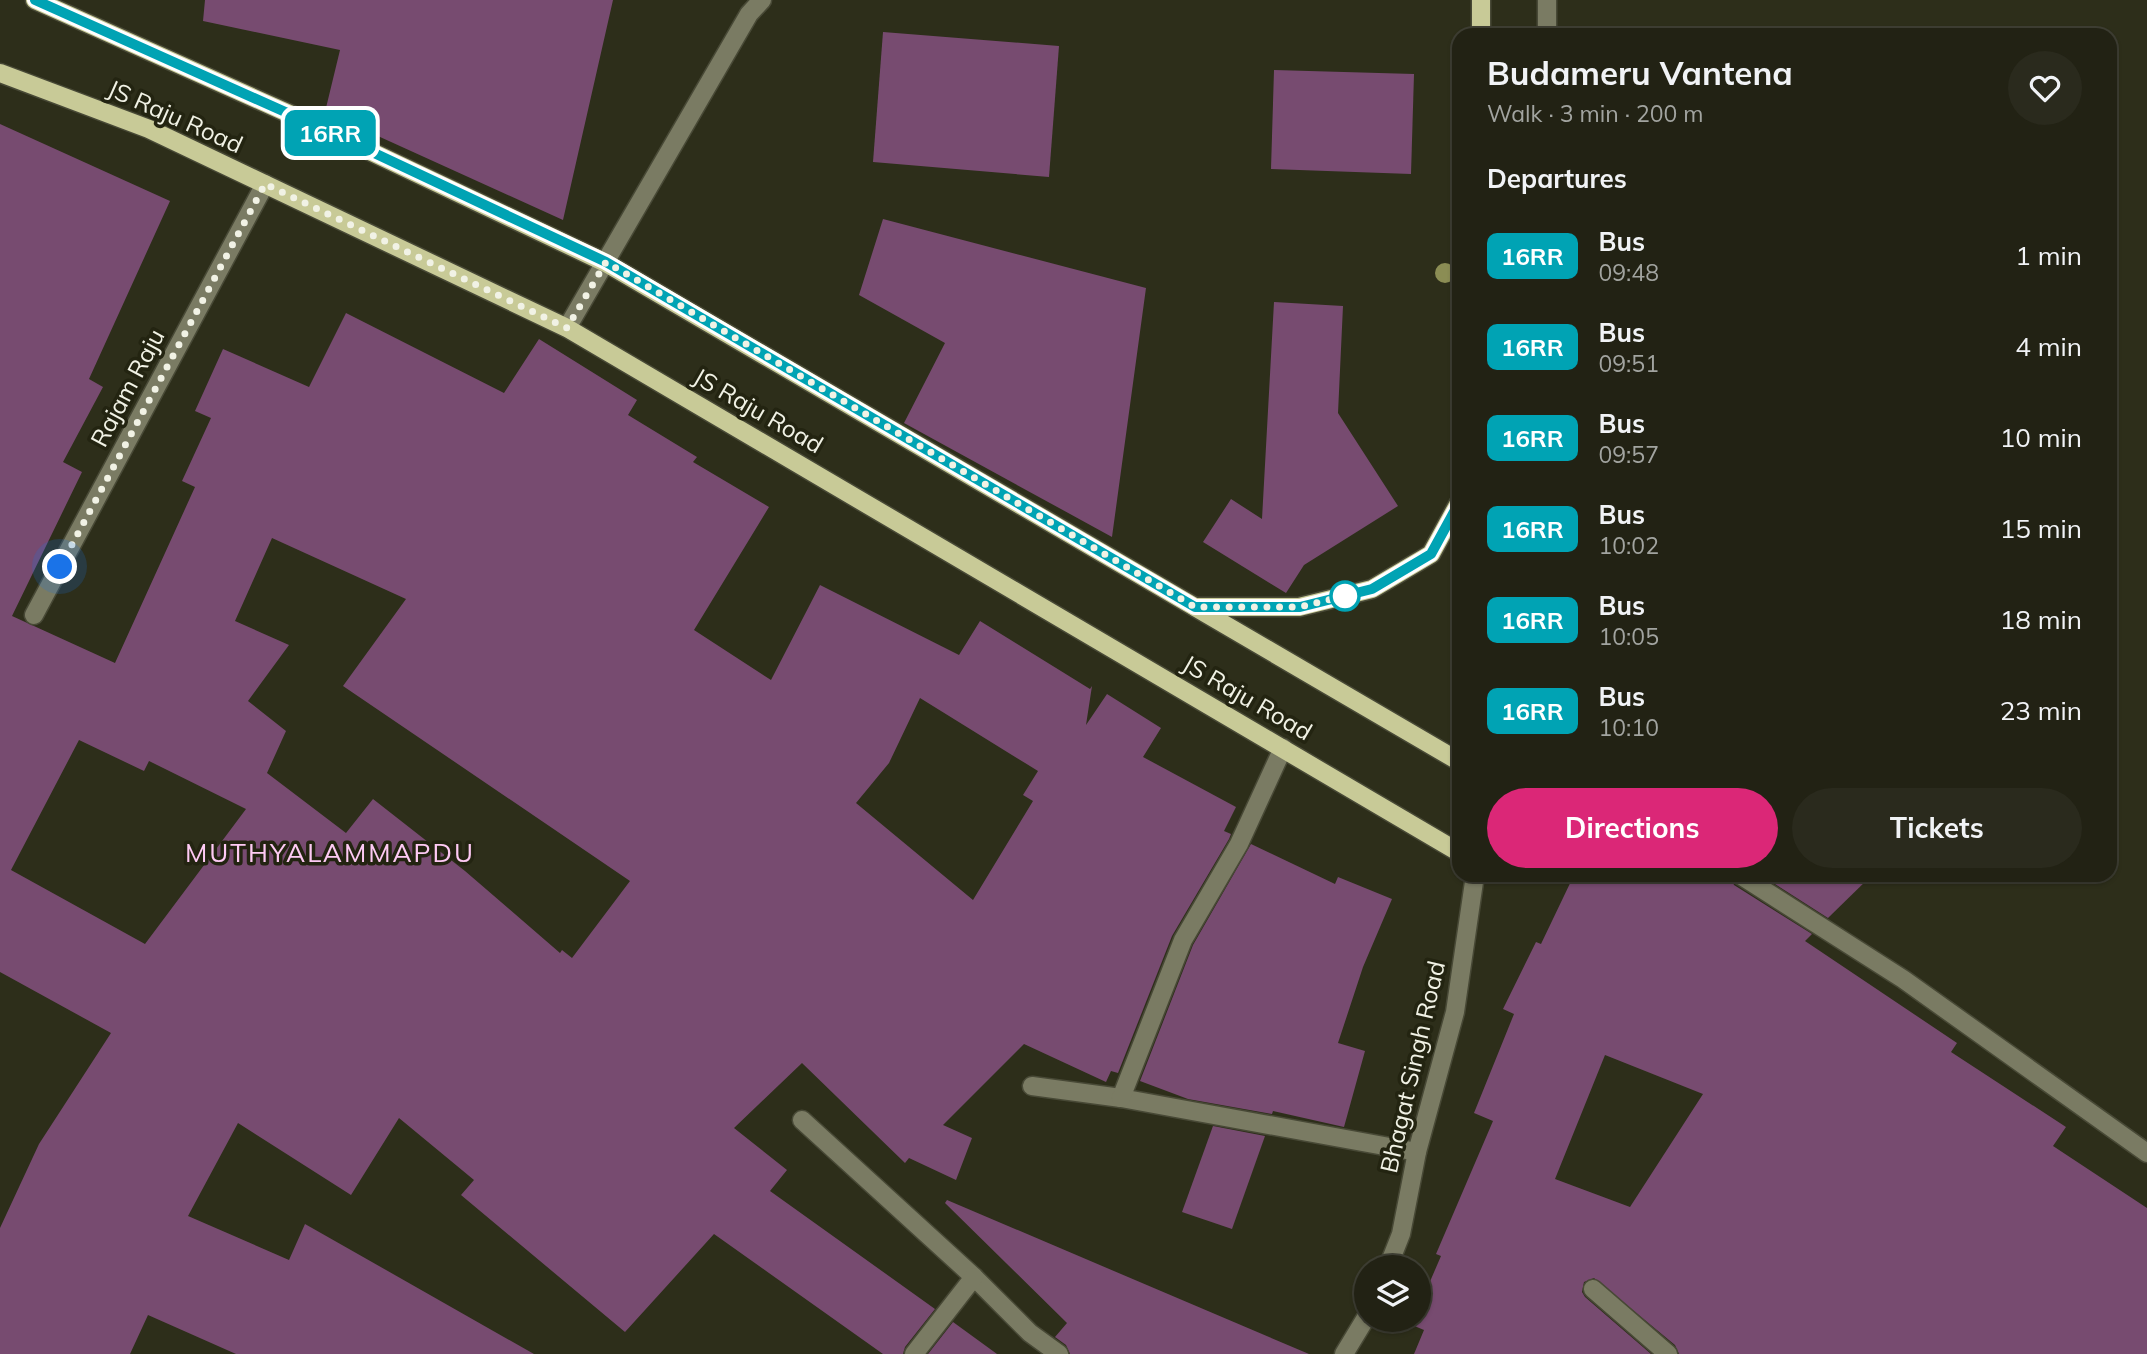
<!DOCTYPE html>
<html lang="en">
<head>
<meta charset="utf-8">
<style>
	body { margin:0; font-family:Mulish,sans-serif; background:#2a2a1d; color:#f1f3f6; height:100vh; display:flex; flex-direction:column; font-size:26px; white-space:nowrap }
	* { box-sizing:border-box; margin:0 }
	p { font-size:23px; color:#a2a4a0 }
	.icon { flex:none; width:38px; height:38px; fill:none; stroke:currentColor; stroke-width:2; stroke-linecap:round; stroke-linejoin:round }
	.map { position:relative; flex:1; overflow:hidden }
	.drawer { position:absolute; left:1452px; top:28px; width:665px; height:854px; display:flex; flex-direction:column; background:#222214; border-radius:21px; box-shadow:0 2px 5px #0004,0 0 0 2px #3f3f34 }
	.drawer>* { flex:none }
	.badge { padding:0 14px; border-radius:10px; font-size:24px; line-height:46px }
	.controls { position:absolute; left:1354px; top:1255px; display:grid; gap:14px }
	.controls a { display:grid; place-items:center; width:77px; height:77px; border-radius:50%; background:#222214; box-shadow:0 2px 5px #0004,0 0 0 2px #3f3f34; font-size:35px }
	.you { position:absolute; width:35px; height:35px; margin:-18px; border:5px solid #fff; border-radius:50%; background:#1a73e8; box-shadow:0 0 0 10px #1a73e833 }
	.map>.badge { position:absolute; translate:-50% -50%; box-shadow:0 0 0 4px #fff }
	h2 { padding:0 35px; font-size:26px; line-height:63px }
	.round { display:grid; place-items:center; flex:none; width:74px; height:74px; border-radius:37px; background:#2a2a1d }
	.head { display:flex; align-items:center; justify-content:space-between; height:119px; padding:0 35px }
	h1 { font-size:33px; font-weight:700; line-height:52px }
	.cta { display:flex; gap:14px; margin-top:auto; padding:14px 35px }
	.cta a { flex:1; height:80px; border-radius:42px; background:#db2777; color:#fff; font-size:28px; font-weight:700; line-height:80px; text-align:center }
	.cta a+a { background:#2a2a1d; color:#f1f3f6 }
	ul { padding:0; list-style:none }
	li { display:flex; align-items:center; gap:21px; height:91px; padding:0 35px }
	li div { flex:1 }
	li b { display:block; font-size:26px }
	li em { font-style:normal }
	li .badge { min-width:77px; font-weight:700; text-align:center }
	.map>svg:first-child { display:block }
</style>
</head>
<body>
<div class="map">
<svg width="2147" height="1354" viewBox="0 0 2147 1354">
	<rect width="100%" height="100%" fill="#2d2e1a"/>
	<g fill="#774b70" fill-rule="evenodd">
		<path d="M205 0H613L563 220 325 112 340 50 203 21Z"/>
		<path d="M883 32 1059 46 1049 177 873 162Z"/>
		<path d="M1274 70 1414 74 1411 174 1271 169Z"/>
		<path d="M0 124 170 201 89 379 103 387 63 462 82 472 12 616 115 663 195 487 182 481 211 418 195 411 223 349 309 387 346 313 504 393 539 339 637 400 628 415 697 457 693 462 769 507 694 630 771 680 820 585 959 655 980 621 1090 689 1092 686 1086 725 1107 694 1161 728 1143 757 1236 807 1224 831 1231 834 1229 839 1172 936 1118 1073 1111 1071 1106 1082 1024 1044 943 1125 972 1138 956 1180 909 1158 905 1163 802 1063 734 1128 787 1170 770 1191 935 1309 905 1347 903 1354H883L714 1234 625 1332 461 1195 474 1180 399 1118 351 1195 238 1123 188 1216 289 1260 305 1224 534 1354H236L148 1315 130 1354H0V1228L39 1144 111 1033 0 972ZM272 538 406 599 343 686 630 881 572 958 562 950 560 953 465 871 373 799 346 833 267 773 286 731 248 701 289 645 235 621ZM920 698 1038 771 1023 795 1033 801 973 900 856 803 889 763ZM79 740 144 771 149 761 246 809 145 944 11 870Z"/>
		<path d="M883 219 1146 288 1112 537 904 423 945 343 859 295Z"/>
		<path d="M1274 302 1343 306 1338 413 1398 506 1304 565 1286 593 1203 542 1231 499 1262 519Z"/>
		<path d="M1251 844 1335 884 1338 877 1392 899 1363 967 1338 1043 1365 1051 1344 1127 1273 1111 1272 1114 1188 1099 1140 1081 1193 945Z"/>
		<path d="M1574 875H1729L1734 885 1812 934 1805 941 1957 1043 1951 1052 2066 1127 2053 1146 2147 1208V1354H1679L1675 1345 1594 1278 1584 1282 1582 1292 1585 1297 1651 1354H1414L1424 1330 1412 1325 1414 1320H1419V1307L1441 1256 1436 1254 1493 1121 1474 1113 1514 1014 1503 1009 1536 942 1541 944ZM1605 1055 1703 1094 1630 1207 1555 1179Z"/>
		<path d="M1761 875H1872L1828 918Z"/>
		<path d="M1213 1126 1265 1136 1232 1229 1182 1212Z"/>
		<path d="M947 1200 1309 1354H1070L1066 1345 1055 1337 1067 1323 945 1203Z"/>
		<path d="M953 1322 997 1354H928Z"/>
	</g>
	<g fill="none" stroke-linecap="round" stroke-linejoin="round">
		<defs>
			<g id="minor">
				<path d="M1547 0V35"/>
				<path d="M567 328 749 14 762 0"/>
				<path d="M34 615 265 184"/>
				<path d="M1740 875 1903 979 2147 1153"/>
				<path d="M1032 1086 1121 1098 1417 1152"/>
				<path d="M1121 1098 1183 940 1239 844 1283 748"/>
				<path d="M802 1120 974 1277 1030 1333 1059 1354"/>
				<path d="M1388 1267 1401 1234 1417 1152 1455 1012 1475 875"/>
				<path d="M1593 1289 1668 1354"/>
				<path d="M914 1354 974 1277"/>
				<path d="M1344 1354 1367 1316"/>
			</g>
			<g id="major">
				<path d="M35 0 321 128 606 263 1460 762"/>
				<path d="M1481 35V0"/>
				<path d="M0 73 149 129 567 328 1460 853"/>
				<path d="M1195 607H1299L1372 589 1431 554 1460 501"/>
			</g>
		</defs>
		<use href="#minor" stroke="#484936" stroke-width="21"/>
		<use href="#major" stroke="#484936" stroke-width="21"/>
		<use href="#minor" stroke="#7a7b63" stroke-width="18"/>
		<use href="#major" stroke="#c8ca97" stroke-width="18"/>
	</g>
	<circle fill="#8b8d54" cx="1445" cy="273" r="10"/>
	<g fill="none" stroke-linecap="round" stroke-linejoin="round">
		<defs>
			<path id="line" d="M35 0 321 128 606 262 1195 607H1300L1372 589 1431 554 1460 501"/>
		</defs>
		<use href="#line" stroke="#fff" stroke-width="16"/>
		<use href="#line" stroke="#00a3b4" stroke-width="10"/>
		<path stroke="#f1f2e5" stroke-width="7" stroke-dasharray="0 12.6" d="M60 567 265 184 567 328 606 262 1195 607H1300L1348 595 1345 596"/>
	</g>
	<circle fill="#fff" stroke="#00a3b4" stroke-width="3.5" cx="1345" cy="596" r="14"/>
	<g text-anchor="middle" stroke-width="7" stroke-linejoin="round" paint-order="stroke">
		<g font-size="24" fill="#f1f2e5" stroke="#232411">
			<text transform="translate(175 117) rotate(24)" y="8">JS Raju Road</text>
			<text transform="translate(128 388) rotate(-62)" y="8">Rajam Raju</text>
			<text transform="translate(758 411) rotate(30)" y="8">JS Raju Road</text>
			<text transform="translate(1247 698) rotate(30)" y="8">JS Raju Road</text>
			<text transform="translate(1413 1067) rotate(-77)" y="8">Bhagat Singh Road</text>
		</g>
		<g font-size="26" letter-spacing="2" fill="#fecaf4" stroke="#232411">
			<text x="330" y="862">MUTHYALAMMAPDU</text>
		</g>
	</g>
</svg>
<div class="controls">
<a><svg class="icon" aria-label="layers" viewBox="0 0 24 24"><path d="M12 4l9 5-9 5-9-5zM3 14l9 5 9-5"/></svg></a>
</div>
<div class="you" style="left:60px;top:567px"></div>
<b class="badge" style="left:330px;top:133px;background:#00a3b4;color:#fff">16RR</b>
<section class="drawer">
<div class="head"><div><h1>Budameru Vantena</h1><p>Walk · 3 min · 200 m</p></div><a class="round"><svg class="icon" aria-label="heart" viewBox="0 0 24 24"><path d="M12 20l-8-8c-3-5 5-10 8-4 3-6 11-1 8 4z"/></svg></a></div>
<h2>Departures</h2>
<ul>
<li><span class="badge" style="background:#00a3b4;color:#fff">16RR</span><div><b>Bus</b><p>09:48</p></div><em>1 min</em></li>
<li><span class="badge" style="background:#00a3b4;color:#fff">16RR</span><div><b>Bus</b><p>09:51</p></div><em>4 min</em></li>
<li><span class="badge" style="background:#00a3b4;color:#fff">16RR</span><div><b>Bus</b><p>09:57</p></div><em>10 min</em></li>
<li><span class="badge" style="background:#00a3b4;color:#fff">16RR</span><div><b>Bus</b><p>10:02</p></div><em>15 min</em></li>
<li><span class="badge" style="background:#00a3b4;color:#fff">16RR</span><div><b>Bus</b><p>10:05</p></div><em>18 min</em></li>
<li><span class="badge" style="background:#00a3b4;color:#fff">16RR</span><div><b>Bus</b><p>10:10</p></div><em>23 min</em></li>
</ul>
<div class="cta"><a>Directions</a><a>Tickets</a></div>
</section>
</div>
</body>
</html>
